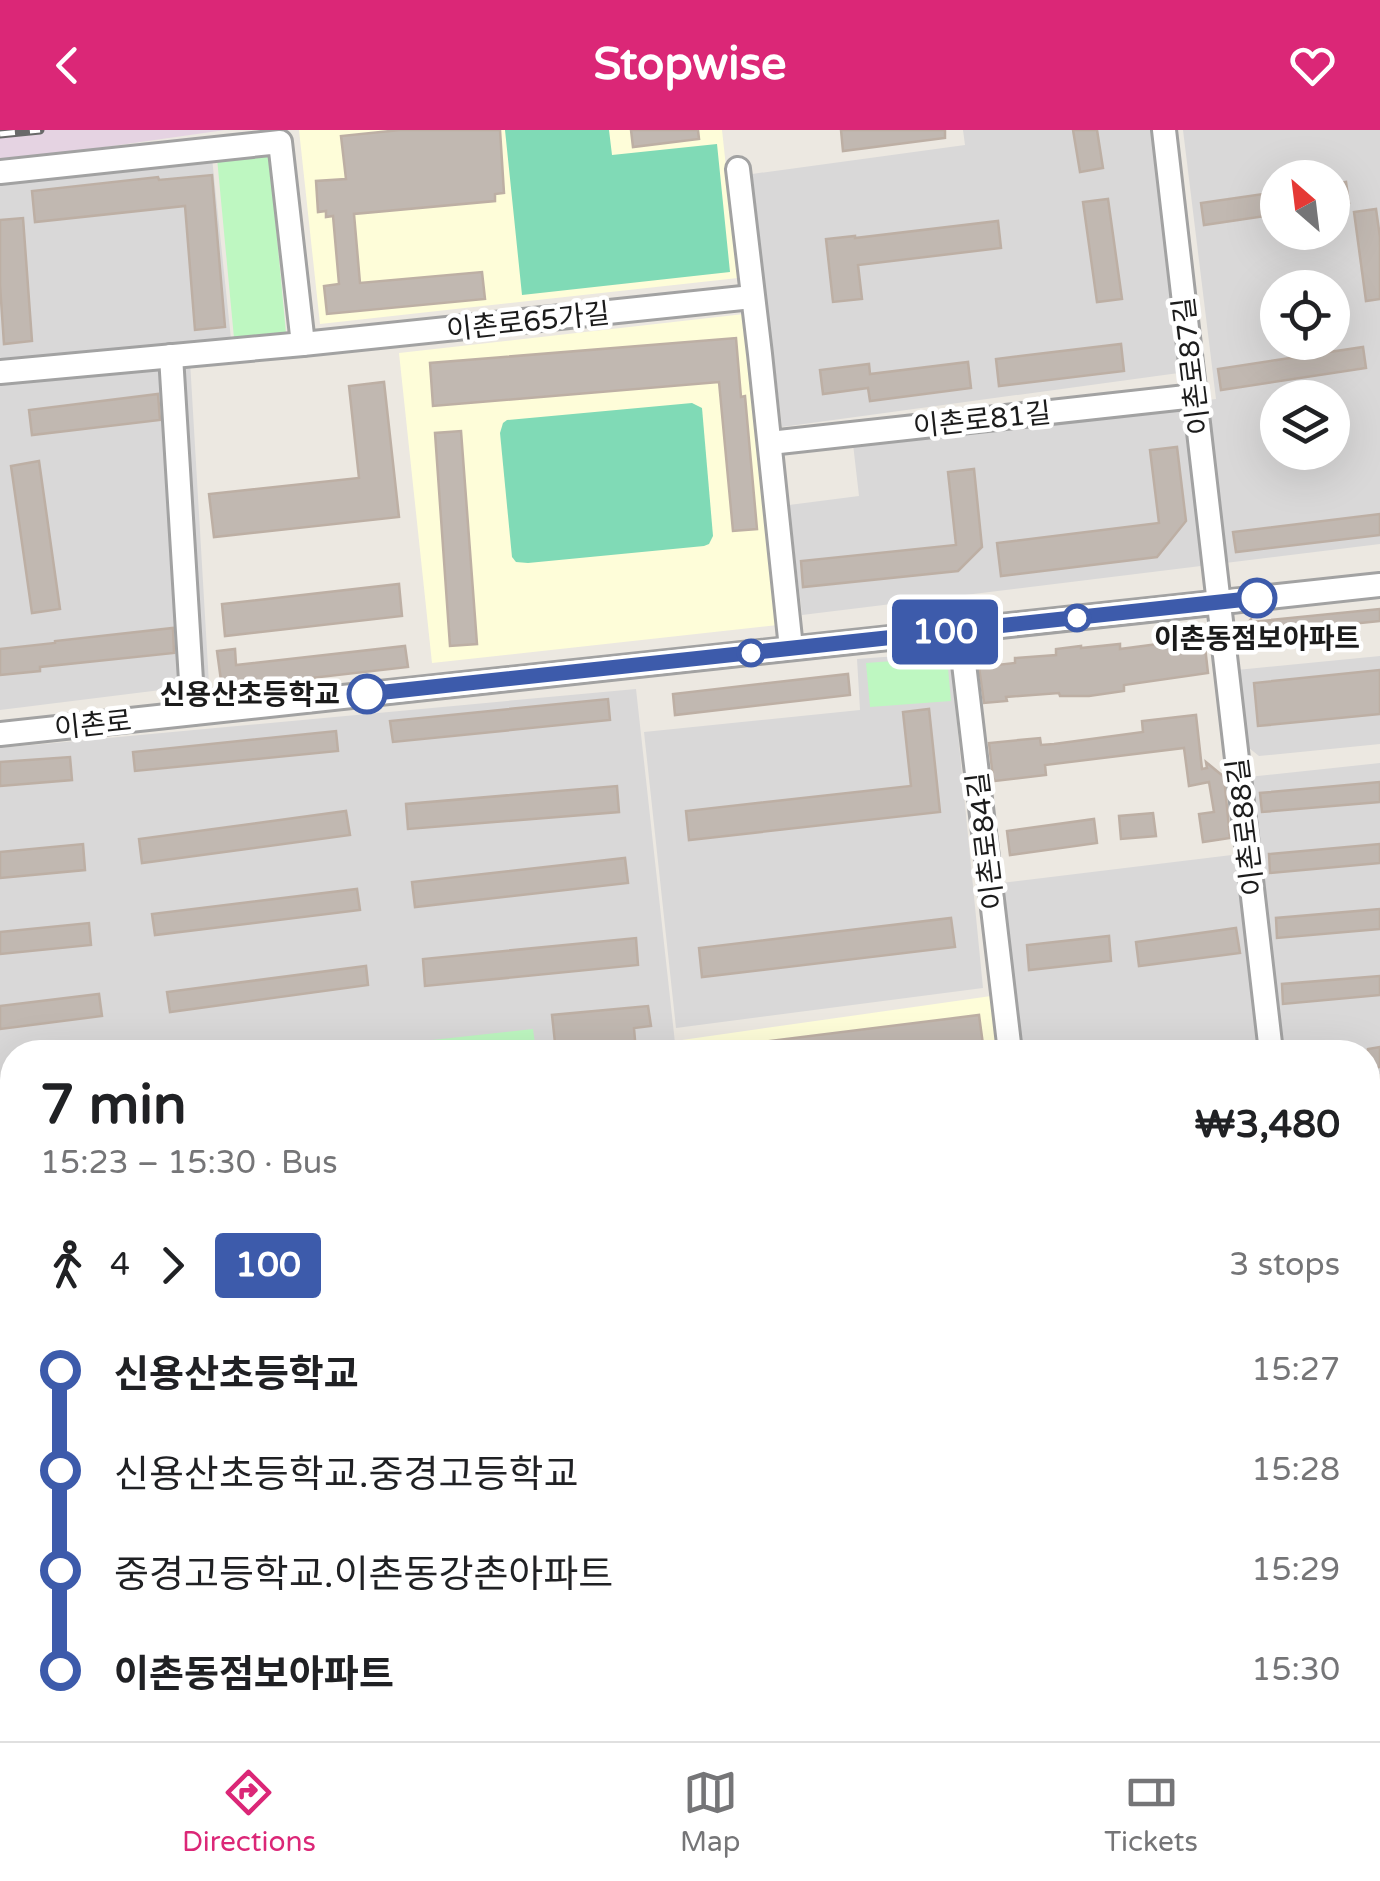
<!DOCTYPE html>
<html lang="en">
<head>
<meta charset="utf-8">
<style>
	body { margin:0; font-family:"Varela Round","Noto Sans KR",sans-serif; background:#f2f2f2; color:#202124; height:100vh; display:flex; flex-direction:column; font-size:38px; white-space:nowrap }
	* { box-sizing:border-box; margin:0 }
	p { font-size:32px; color:#757577 }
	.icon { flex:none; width:55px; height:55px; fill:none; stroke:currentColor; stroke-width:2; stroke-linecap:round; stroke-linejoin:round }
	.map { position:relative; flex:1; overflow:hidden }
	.details { position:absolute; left:0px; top:910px; width:1380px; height:702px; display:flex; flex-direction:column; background:#fff; border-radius:40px 40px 0 0; box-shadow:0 10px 40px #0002 }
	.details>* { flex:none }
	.badge { padding:0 20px; border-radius:8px; font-size:35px; line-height:65px }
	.needle { width:65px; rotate:332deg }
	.buttons { position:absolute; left:1260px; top:30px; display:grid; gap:20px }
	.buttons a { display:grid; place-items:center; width:90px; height:90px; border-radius:50%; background:#fff; box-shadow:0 10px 40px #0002; font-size:50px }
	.map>.badge { position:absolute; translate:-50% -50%; box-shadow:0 0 0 5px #fff }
	.legs { display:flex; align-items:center; gap:15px; height:110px; padding:0 40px; font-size:32px }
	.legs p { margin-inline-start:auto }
	.headline { display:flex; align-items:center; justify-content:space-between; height:170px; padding:0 40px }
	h1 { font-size:55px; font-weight:700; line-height:75px }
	ul { padding:0 40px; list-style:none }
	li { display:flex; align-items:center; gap:35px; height:100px; font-size:38px }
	li i { display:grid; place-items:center; width:15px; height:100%; margin:0 12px; background:currentColor }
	li i::after { content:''; width:25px; height:25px; margin:-12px; border:8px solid; border-radius:50%; background:#fff }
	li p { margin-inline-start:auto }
	li:first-child i { background:linear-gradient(#0000 50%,currentColor 0) }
	li:last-child i { background:linear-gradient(currentColor 50%,#0000 0) }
	header { display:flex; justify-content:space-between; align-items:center; height:130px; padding:0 40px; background:#db2777; color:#fff; font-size:45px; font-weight:700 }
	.tabs { display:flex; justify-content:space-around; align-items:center; height:140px; border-top:2px solid #e0e0e0; background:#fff; font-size:28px; color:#757577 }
	.tabs a { display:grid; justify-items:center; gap:5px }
	.tabs .active { color:#db2777 }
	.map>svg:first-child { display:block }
</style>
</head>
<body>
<header><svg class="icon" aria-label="back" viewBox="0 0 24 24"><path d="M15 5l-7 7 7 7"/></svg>Stopwise<svg class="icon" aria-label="heart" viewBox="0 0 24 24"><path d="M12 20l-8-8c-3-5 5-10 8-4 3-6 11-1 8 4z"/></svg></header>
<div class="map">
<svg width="1380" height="1611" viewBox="0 0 1380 1611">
	<rect width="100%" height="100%" fill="#ece8e1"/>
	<g fill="#d9d8d8" fill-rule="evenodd">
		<path d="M963 0H1171L1186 242 782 297 752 44 965 15Z"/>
		<path d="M1183 0H1380V414L802 485 789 375 859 366 853 314 1216 269ZM1278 48H1332V102H1278ZM1278 158H1332V212H1278ZM1278 268H1332V322H1278Z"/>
		<path d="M212 28 231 209 189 214 209 554 0 580V53Z"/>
		<path d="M950 522 983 858 676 898 644 602 860 580 857 529Z"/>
		<path d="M1380 526V614L1259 626 1244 614 1237 540Z"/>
		<path d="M636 559 676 922H12V1271L0 1272V618Z"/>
		<path d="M1380 633V944L1368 946V922H1276L1248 647Z"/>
		<path d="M1240 724 1262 922H1021L1001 753Z"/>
	</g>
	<path fill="#e5d3e2" d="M0 0H225L0 32Z"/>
	<g fill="#fefdd9">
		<path d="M299 0H722L738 148 320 194Z"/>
		<path d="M744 184 778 495 432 533 399 223Z"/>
		<path d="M991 866 998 922H683L682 910Z"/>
	</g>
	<g fill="#bef7c1">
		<path d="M269 22 286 203 234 208 217 28Z"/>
		<path d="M947 527 951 571 870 577 866 533Z"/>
		<path d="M533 899 536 922H424L423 911Z"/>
		<path d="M1380 1197V1540L1368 1544V1203Z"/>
		<path d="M12 1389V1600H1165L1121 1611H0V1390Z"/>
	</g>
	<g fill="#80dab6">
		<path d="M505 0H609L612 25 717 14 730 142 522 165Z"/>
		<path d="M692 273 702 278 713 406 709 414 704 416 528 433 516 432 512 427 500 303 503 293 507 290Z"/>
	</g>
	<path fill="#a2cdd9" d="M1380 1540V1611H1121L1165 1600H1368V1544Z"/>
	<g fill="#c1b8b1" stroke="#bdafa4" stroke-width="2.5">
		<path d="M400 0H500L504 63 495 64V71L354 84 360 153 482 142 485 169 327 184 324 156 339 154 333 86 326 87V81L318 82 316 51 346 49 341 6Z"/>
		<path d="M631 0H698L699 9 633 17Z"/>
		<path d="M841 0H945V8L843 21Z"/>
		<path d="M1073 0H1097L1103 38 1080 42Z"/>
		<path d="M212 45 225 197 195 200 185 76 35 92 32 61 158 47 159 50Z"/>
		<path d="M1346 52 1349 73 1332 76V54Z"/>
		<path d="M1278 62V84L1204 95 1201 73Z"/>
		<path d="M1108 69 1122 169 1097 172 1083 72Z"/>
		<path d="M1376 79 1380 107V169L1366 171 1354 82Z"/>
		<path d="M23 88 32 211 4 214 0 155V90Z"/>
		<path d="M998 91 1001 118 858 135 862 169 833 172 826 109 855 106V108Z"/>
		<path d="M736 208 741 267 745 266 757 399 733 401 719 252 433 276 430 233Z"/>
		<path d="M1121 214 1124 241 999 256 996 229Z"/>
		<path d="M1363 217 1366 238 1221 260 1218 239Z"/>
		<path d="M968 232 971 258 870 271 868 258 823 264 820 240 869 234 870 244Z"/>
		<path d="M384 252 399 387 214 407 209 364 359 348 349 256Z"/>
		<path d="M158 264 160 290 32 305 29 280Z"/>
		<path d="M461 301 477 514 450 516 435 303Z"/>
		<path d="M1177 317 1186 391 1157 427 1001 446 997 413 1159 393 1150 320Z"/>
		<path d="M39 331 60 479 32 483 11 336Z"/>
		<path d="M974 339 982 417 958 441 803 457 801 431 956 415 948 342Z"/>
		<path d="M1380 384V405L1236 422 1233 402Z"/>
		<path d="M399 454 402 486 225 506 222 474Z"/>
		<path d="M1380 479V491L1253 504 1254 520 1240 522 1238 504 1251 489V492Z"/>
		<path d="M173 498 174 523 40 537V541L0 545V519L55 513V511Z"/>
		<path d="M1204 508 1208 543 1124 555V561L1089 566H1060L1059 563 1006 567 1007 571 984 573 979 537 1015 533V528L1056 525V519L1081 516V518L1120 514V519Z"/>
		<path d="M405 516 408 537 222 558 217 521 235 519 236 535Z"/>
		<path d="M1380 540V584L1258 596 1254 553Z"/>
		<path d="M848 544 850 565 675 585 673 564Z"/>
		<path d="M608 569 610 590 393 612 390 591Z"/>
		<path d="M929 579 940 682 689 710 686 681 911 656 903 582Z"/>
		<path d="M1196 585 1202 639 1207 638 1206 632 1224 647 1230 708 1203 712 1199 684 1214 682 1209 652 1189 656 1184 618 1045 635 1046 645 995 651 993 648 989 613 1040 608 1041 615 1054 614 1143 602 1142 591Z"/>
		<path d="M336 601 338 621 135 641 133 622Z"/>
		<path d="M70 627 72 650 0 656V632Z"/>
		<path d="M1380 652V672L1262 682 1260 663Z"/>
		<path d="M617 656 619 682 408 699 406 674Z"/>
		<path d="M346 681 350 705 142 733 139 709Z"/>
		<path d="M1153 683 1156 706 1121 709 1119 686Z"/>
		<path d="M1094 689 1097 713 1010 725 1007 701Z"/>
		<path d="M83 714 85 740 0 748V722Z"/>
		<path d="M1380 714V733L1270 743 1269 724Z"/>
		<path d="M625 728 628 753 415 777 412 752Z"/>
		<path d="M357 759 360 780 155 805 152 784Z"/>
		<path d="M1380 779V799L1277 808 1276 788Z"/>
		<path d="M951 788 955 817 702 847 699 818Z"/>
		<path d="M89 793 91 815 0 824V802Z"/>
		<path d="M1236 798 1240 823 1139 836 1136 812Z"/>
		<path d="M1109 806 1111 831 1029 840 1027 815Z"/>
		<path d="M636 808 638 835 425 856 423 829Z"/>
		<path d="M366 836 368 855 170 882 167 862Z"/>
		<path d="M1380 846V865L1283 874 1282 854Z"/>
		<path d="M99 864 102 886 0 899V876Z"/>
		<path d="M648 876 651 896 634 898 636 922H556L552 885Z"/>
		<path d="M979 885 984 922H954L953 914 882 922H747L746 914Z"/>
		<path d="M1380 917V937L1368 938V919Z"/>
		<path d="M12 952V976L0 977V953Z"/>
		<path d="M12 1031V1055L0 1057V1032Z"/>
		<path d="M12 1110V1130L0 1132V1111Z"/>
		<path d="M12 1183V1208L0 1209V1184Z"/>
	</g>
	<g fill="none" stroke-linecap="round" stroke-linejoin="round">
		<defs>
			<g id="minor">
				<path d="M1164 0 1271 922"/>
				<path d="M738 39 760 224 791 518"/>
				<path d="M0 42 280 12 303 214"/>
				<path d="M171 226 193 583"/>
				<path d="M0 242 303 214 752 167"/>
				<path d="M770 313 1195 266"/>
				<path d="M960 500 1010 922"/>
				<path d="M0 604 1380 455"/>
				<path d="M1368 1204 1380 1198"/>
				<path d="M0 1454 12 1452"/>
			</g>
			<g id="highway">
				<path d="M1368 1019 1380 1016"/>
				<path d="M1368 1062 1380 1057"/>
				<path d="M1368 1117 1380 1113"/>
				<path d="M1368 1164 1380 1158"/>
				<path d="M0 1298H12"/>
				<path d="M0 1344H12"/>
				<path d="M0 1436 12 1416"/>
			</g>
		</defs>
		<use href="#minor" stroke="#a2a2a2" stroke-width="28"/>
		<use href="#highway" stroke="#cf2964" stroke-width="38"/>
		<g stroke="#f4766a" stroke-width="2.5" stroke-dasharray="5 5" stroke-linecap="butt">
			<path d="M1380 1259 1376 1261 1380 1289"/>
			<path d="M1368 1356 1380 1351"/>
			<path d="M1368 1445 1380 1440"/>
			<path d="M1368 1495 1380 1490"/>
			<path d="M101 1611 298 1600"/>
			<path d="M744 1611 830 1600"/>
			<path d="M844 1611 899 1600"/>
		</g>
		<use href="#minor" stroke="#fff" stroke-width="22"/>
		<use href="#highway" stroke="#e28a9c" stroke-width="32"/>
		<defs>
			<path id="rail" d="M0 4 40 0"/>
		</defs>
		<use href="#rail" stroke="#696969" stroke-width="9"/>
		<use href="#rail" stroke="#fff" stroke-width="5" stroke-dasharray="15" stroke-linecap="butt"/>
	</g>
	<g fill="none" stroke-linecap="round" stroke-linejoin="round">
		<defs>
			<path id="line-1" d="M367 564 1257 468"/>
		</defs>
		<use href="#line-1" stroke="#fff" stroke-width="22"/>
		<use href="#line-1" stroke="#3d5bab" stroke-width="15"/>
	</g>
	<g fill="#fff" stroke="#3d5bab" stroke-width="5">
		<circle cx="1257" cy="468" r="18"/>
		<circle cx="1077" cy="488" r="12"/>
		<circle cx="751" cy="523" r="12"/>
		<circle cx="367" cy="564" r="18"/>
	</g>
	<g text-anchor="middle" stroke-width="9" stroke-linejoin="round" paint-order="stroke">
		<g font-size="28" fill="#1b1b1b" stroke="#fff">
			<text transform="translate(528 191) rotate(-6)" y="10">이촌로65가길</text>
			<text transform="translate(1191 236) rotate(-97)" y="10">이촌로87길</text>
			<text transform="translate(982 289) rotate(-6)" y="10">이촌로81길</text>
			<text transform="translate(93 594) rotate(-6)" y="10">이촌로</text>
			<text transform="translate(1245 697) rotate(-97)" y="10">이촌로88길</text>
			<text transform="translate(985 711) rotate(-97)" y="10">이촌로84길</text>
		</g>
		<g font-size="28" font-weight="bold" fill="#1b1b1b" stroke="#fff">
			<text x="1257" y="518">이촌동점보아파트</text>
			<text x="340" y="574" text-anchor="end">신용산초등학교</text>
		</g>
	</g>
</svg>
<div class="buttons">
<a><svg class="needle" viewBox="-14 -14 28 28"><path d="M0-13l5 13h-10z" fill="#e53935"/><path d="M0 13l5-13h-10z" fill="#757577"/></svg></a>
<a><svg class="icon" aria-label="locate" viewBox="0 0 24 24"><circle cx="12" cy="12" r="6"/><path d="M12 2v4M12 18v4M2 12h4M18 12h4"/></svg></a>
<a><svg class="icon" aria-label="layers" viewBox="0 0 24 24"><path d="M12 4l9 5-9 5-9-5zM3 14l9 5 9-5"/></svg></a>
</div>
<b class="badge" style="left:945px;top:502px;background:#3d5bab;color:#fff">100</b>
<section class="details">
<div class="headline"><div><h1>7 min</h1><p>15:23 – 15:30 · Bus</p></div><b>₩3,480</b></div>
<div class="legs"><svg class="icon" aria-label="walk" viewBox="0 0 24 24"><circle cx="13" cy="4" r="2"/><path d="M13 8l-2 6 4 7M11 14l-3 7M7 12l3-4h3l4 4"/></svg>4<svg class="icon" aria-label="forward" viewBox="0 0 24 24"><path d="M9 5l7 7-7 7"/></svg><b class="badge" style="background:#3d5bab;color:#fff">100</b><p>3 stops</p></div>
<ul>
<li><i style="color:#3d5bab"></i><b>신용산초등학교</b><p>15:27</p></li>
<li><i style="color:#3d5bab"></i><span>신용산초등학교.중경고등학교</span><p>15:28</p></li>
<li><i style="color:#3d5bab"></i><span>중경고등학교.이촌동강촌아파트</span><p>15:29</p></li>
<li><i style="color:#3d5bab"></i><b>이촌동점보아파트</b><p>15:30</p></li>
</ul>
</section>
</div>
<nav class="tabs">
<a class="active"><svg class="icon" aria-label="directions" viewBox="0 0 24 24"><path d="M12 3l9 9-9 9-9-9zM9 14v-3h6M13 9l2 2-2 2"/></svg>Directions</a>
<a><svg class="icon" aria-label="map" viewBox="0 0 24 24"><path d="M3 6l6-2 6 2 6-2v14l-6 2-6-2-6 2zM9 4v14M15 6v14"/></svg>Map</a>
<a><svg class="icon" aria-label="tickets" viewBox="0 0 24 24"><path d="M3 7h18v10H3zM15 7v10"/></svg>Tickets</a>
</nav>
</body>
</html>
